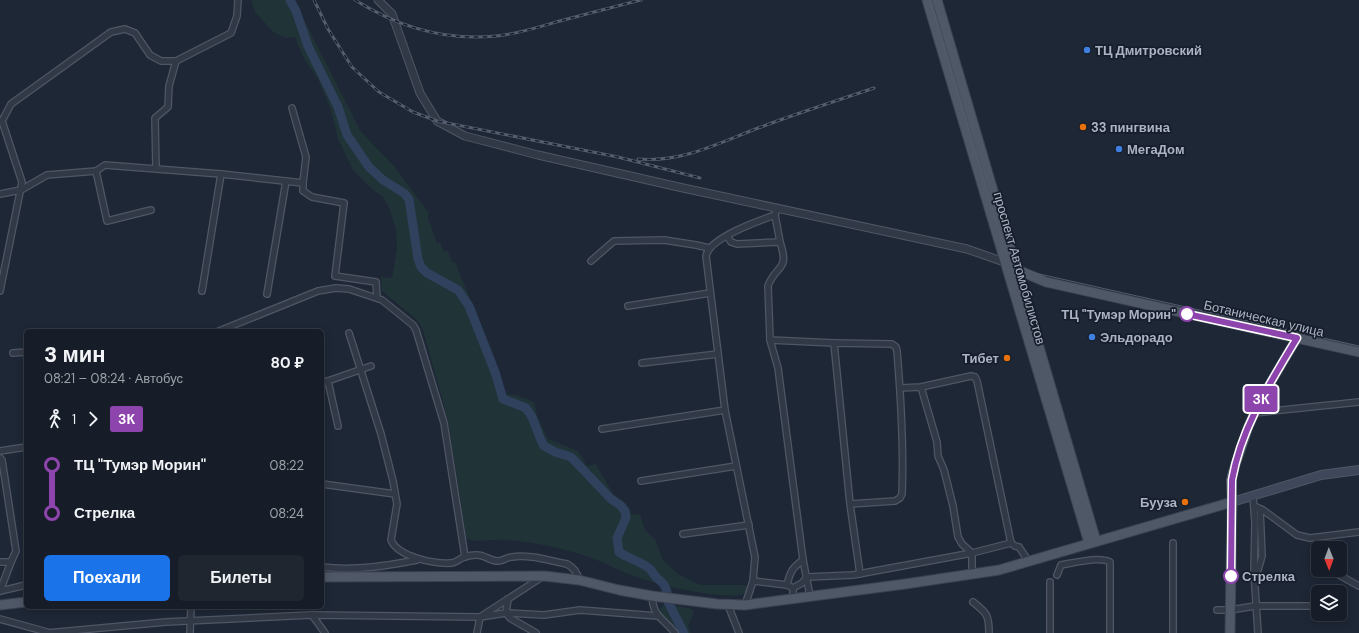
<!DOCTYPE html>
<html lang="ru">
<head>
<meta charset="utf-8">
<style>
	body { margin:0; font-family:"DM Sans",sans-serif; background:#1f2630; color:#f1f3f6; height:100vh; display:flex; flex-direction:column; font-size:15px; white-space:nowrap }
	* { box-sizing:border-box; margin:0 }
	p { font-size:13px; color:#9ea2a8 }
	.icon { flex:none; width:22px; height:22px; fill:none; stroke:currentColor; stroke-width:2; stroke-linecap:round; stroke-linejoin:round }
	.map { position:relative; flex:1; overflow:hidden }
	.side { position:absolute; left:24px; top:329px; width:300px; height:280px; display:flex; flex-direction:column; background:#161d28; border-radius:6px; box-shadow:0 2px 10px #0003,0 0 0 1px #353b45 }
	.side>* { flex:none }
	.badge { padding:0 8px; border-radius:3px; font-size:14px; line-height:26px }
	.needle { width:26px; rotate:179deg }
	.controls { position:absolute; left:1311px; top:541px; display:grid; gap:8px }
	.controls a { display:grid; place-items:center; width:36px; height:36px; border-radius:6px; background:#161d28; box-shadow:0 2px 10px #0003,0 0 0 1px #353b45; font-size:20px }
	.map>.badge { position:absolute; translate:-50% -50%; box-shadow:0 0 0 2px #fff }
	.legs { display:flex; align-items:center; gap:6px; height:44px; padding:0 20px; font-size:13px }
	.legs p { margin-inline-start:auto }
	.summary { display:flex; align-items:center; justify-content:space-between; height:68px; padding:0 20px }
	h1 { font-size:22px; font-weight:800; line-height:30px }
	.action { display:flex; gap:8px; margin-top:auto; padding:8px 20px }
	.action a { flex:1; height:46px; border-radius:6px; background:#1a73e8; color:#fff; font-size:16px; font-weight:800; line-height:46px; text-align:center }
	.action a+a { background:#1f2630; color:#f1f3f6 }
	ul { padding:0 20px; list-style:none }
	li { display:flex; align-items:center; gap:14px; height:48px; font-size:15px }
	li i { display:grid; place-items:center; width:6px; height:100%; margin:0 5px; background:currentColor }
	li i::after { content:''; width:10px; height:10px; margin:-5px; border:3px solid; border-radius:50%; background:#161d28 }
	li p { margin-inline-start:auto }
	li:first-child i { background:linear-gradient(#0000 50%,currentColor 0) }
	li:last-child i { background:linear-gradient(currentColor 50%,#0000 0) }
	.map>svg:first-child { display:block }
</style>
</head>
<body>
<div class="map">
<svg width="1359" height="633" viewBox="0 0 1359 633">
	<rect width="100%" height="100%" fill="#1e2736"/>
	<g fill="#203337">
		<path d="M251 0H294L361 132 394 166 429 213 428 218 437 243 440 242 444 251 447 250 453 263 455 262 490 348 505 394 516 395 534 402 537 416 548 439 578 451 587 466 596 464 613 494 626 503 632 515 640 514 645 530 655 539 663 560 678 574 700 585H743L748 586V591C741 598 728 595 719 595 689 592 659 585 631 575 617 570 605 562 591 558 563 548 532 541 502 540 490 539 478 543 466 539L465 535V530L448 420 423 330 416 319 382 291 381 277 392 278 397 248 396 230 390 210 384 198 372 189 353 170 338 139 330 107 318 79 303 57 295 37 286 38 273 32 255 12Z"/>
		<path d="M668 604 692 609 694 612 688 626 691 633H679L671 622 661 615 660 610 662 606Z"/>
	</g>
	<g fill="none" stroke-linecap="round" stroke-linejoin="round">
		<g stroke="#30415e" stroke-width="9">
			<path d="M290 0 296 11 308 46 338 107 347 135 369 167 383 180 404 193 409 199 418 259 421 267 427 273 458 290 469 306 495 372 503 399 526 408 532 417 540 438 544 446 555 452 571 457 611 499 620 505 625 511 626 518 617 538 619 552C629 559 641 561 650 569 652 571 654 575 656 577 662 583 664 582 667 592"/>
			<path d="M668 602 684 633"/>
		</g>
		<defs>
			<g id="minor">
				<path d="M292 108 306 157 303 183"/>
				<path d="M156 168 155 118 168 107 169 86 176 61"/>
				<path d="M96 171 107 221 151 210"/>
				<path d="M0 194 21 190 47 175 96 171 105 165 221 174 303 183V191L312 197 344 203 335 276 376 282 377 297"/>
				<path d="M775 215 780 242"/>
				<path d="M727 236 731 242 737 244 780 242C790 272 776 264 768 286L770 340 834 343"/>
				<path d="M591 261 614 241 664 240 696 245 709 248"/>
				<path d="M0 291 22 182 2 121 11 104 111 32 125 29 135 33 150 55 161 61H176L231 33 237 16 238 0"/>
				<path d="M202 291 221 174"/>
				<path d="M267 294 286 181"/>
				<path d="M628 306 710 293"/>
				<path d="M219 331 318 291 336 288 349 289 382 300 413 325 416 330 444 423 465 557"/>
				<path d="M349 333 381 434 393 481 397 504 391 540C398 557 434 564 451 563 455 563 458 560 462 558 466 556 473 555 477 555 485 555 490 561 498 561 503 561 507 557 512 557 529 554 550 561 567 564 574 568 577 572 579 580"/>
				<path d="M770 340 778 368 803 560 810 596"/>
				<path d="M13 353 26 352"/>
				<path d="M642 363 718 354"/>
				<path d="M328 381 338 426"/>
				<path d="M322 383 371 366"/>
				<path d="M900 388 921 387 971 376 975 377 977 381 1011 543 972 553 962 544 958 537 953 506 944 470 938 456 937 442 921 387"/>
				<path d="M1254 413 1359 402"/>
				<path d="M602 429 725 410"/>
				<path d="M0 451 26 447"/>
				<path d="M0 458 2 460 16 551 11 562"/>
				<path d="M641 481 736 466"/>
				<path d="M322 484 395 494"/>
				<path d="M1253 496 1255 523 1254 572"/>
				<path d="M850 504 895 501 900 498 902 494C904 446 901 399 897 351L896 347 892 344 834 343 850 504 860 574"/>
				<path d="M1254 506 1263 510 1297 535 1310 538 1359 532"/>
				<path d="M683 534 749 525"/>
				<path d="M1011 543 1015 546 1019 547 1029 562"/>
				<path d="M0 562H11L0 591"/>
				<path d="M322 567C354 571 386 566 417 560"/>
				<path d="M1330 570 1359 586"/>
				<path d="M1057 575 1061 565C1074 563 1099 556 1110 562V633"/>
				<path d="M753 581 787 585 793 588V598"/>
				<path d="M787 585C790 572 792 568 803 560"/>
				<path d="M793 588 802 583 807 577 853 575 972 553V574"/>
				<path d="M0 591 26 585"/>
				<path d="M652 596C653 617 663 618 675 633"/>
				<path d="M508 599 506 613 510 618 536 633"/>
				<path d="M973 602C987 613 989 615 989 633"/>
				<path d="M728 605 739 633"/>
				<path d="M745 605 753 581 755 557 725 410 706 256C709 238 758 221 775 215L777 209"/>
				<path d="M1217 610H1230L1255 606H1315"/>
				<path d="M312 615 325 633"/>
				<path d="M0 619 47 632"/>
				<path d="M47 633 166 622 312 615 480 617 506 613 544 615 580 610 658 616"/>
				<path d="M190 633 191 607"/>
				<path d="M477 633 480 617 542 577"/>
				<path d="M1050 633V582"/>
				<path d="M1173 633V543"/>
				<path d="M1258 633 1254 572 1258 570 1262 556 1260 509"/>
			</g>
			<path id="tertiary" d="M378 0 392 14 420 93 437 121 465 136 538 155 683 188 967 249 1004 262"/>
			<path id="secondary" d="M1297 338 1261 399 1249 425 1233 472 1231 480 1232 502 1321 475 1359 470"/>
			<g id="primary">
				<path d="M927 0 1089 543"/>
				<path d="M937 0 1096 541"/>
				<path d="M1013 268 1046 282 1359 352"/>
				<path d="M322 577 544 576 579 580 619 590 652 596 717 604 745 605 905 584 999 570 1232 502 1230 633"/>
				<path d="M0 605 26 602"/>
			</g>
		</defs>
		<use href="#minor" stroke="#4f5665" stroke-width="8"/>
		<use href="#tertiary" stroke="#4f5665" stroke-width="9"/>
		<use href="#secondary" stroke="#4f5665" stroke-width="10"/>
		<use href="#primary" stroke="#3b4250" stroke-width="11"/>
		<use href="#minor" stroke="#323946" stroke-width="5.5"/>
		<use href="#tertiary" stroke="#323946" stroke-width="7"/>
		<use href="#secondary" stroke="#3f485a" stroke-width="8"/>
		<use href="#primary" stroke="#4f5867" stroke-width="9"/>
		<path stroke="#535d6e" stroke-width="1" d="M930 0 1006 255 1015 265 1035 273 1359 346"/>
		<defs>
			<g id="rail">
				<path d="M314 0 328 29 352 67 379 92 413 112 437 121 618 157 700 178"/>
				<path d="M355 0C398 27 445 41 496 36 517 34 536 28 556 22 584 15 612 7 641 0"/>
				<path d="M638 159C683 163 720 142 761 127 798 113 836 101 874 88"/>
			</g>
		</defs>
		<use href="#rail" stroke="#535d6e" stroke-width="3"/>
		<use href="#rail" stroke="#171e2b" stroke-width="1.5" stroke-dasharray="4.5" stroke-linecap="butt"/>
	</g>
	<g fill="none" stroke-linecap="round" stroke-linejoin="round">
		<defs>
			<path id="line-1" d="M1187 314 1297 338C1270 383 1241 428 1232 480L1231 576"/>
		</defs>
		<use href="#line-1" stroke="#fff" stroke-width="9"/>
		<use href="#line-1" stroke="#8e44ad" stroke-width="6"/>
	</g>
	<g fill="#3f7fe0" stroke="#171e2b" stroke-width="1.5">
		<circle cx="1087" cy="50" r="4"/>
		<circle cx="1119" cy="149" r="4"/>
		<circle cx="1092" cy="337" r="4"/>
	</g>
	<g fill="#e8710a" stroke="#171e2b" stroke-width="1.5">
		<circle cx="1083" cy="127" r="4"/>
		<circle cx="1007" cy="358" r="4"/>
		<circle cx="1185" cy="502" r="4"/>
	</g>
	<g fill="#fff" stroke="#8e44ad" stroke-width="2">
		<circle cx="1187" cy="314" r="7"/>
		<circle cx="1231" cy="576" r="7"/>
	</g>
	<g text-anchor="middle" stroke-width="3.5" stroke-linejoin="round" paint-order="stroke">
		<g font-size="13" font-weight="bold" fill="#abb3c4" stroke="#171e2b" text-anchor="start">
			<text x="1095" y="55">ТЦ Дмитровский</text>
			<text x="1091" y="132">33 пингвина</text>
			<text x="1127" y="154">МегаДом</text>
			<text x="1100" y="342">Эльдорадо</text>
			<text x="999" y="363" text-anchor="end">Тибет</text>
			<text x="1177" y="507" text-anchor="end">Бууза</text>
		</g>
		<g font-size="13" fill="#abb3c4" stroke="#171e2b">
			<text transform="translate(1020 268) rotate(74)" y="5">проспект Автомобилистов</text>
			<text transform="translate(1264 318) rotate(13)" y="5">Ботаническая улица</text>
		</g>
		<g font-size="13" font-weight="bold" fill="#abb3c4" stroke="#171e2b" text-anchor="end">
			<text x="1176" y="319">ТЦ "Тумэр Морин"</text>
			<text x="1242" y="581" text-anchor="start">Стрелка</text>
		</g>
	</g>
</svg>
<div class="controls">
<a><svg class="needle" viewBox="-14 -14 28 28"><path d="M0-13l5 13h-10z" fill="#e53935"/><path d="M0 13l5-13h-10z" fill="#9ea2a8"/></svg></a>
<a><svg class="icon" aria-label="layers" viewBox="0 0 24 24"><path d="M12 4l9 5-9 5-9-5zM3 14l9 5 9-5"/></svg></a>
</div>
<b class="badge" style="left:1261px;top:399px;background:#8e44ad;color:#fff">3К</b>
<section class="side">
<div class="summary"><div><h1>3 мин</h1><p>08:21 – 08:24 · Автобус</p></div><b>80 ₽</b></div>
<div class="legs"><svg class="icon" aria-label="walk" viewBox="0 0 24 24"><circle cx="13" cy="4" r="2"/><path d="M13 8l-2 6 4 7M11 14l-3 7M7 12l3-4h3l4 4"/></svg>1<svg class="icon" aria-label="forward" viewBox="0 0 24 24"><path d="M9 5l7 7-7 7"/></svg><b class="badge" style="background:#8e44ad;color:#fff">3К</b></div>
<ul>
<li><i style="color:#8e44ad"></i><b>ТЦ &quot;Тумэр Морин&quot;</b><p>08:22</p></li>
<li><i style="color:#8e44ad"></i><b>Стрелка</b><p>08:24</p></li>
</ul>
<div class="action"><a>Поехали</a><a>Билеты</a></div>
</section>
</div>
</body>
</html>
